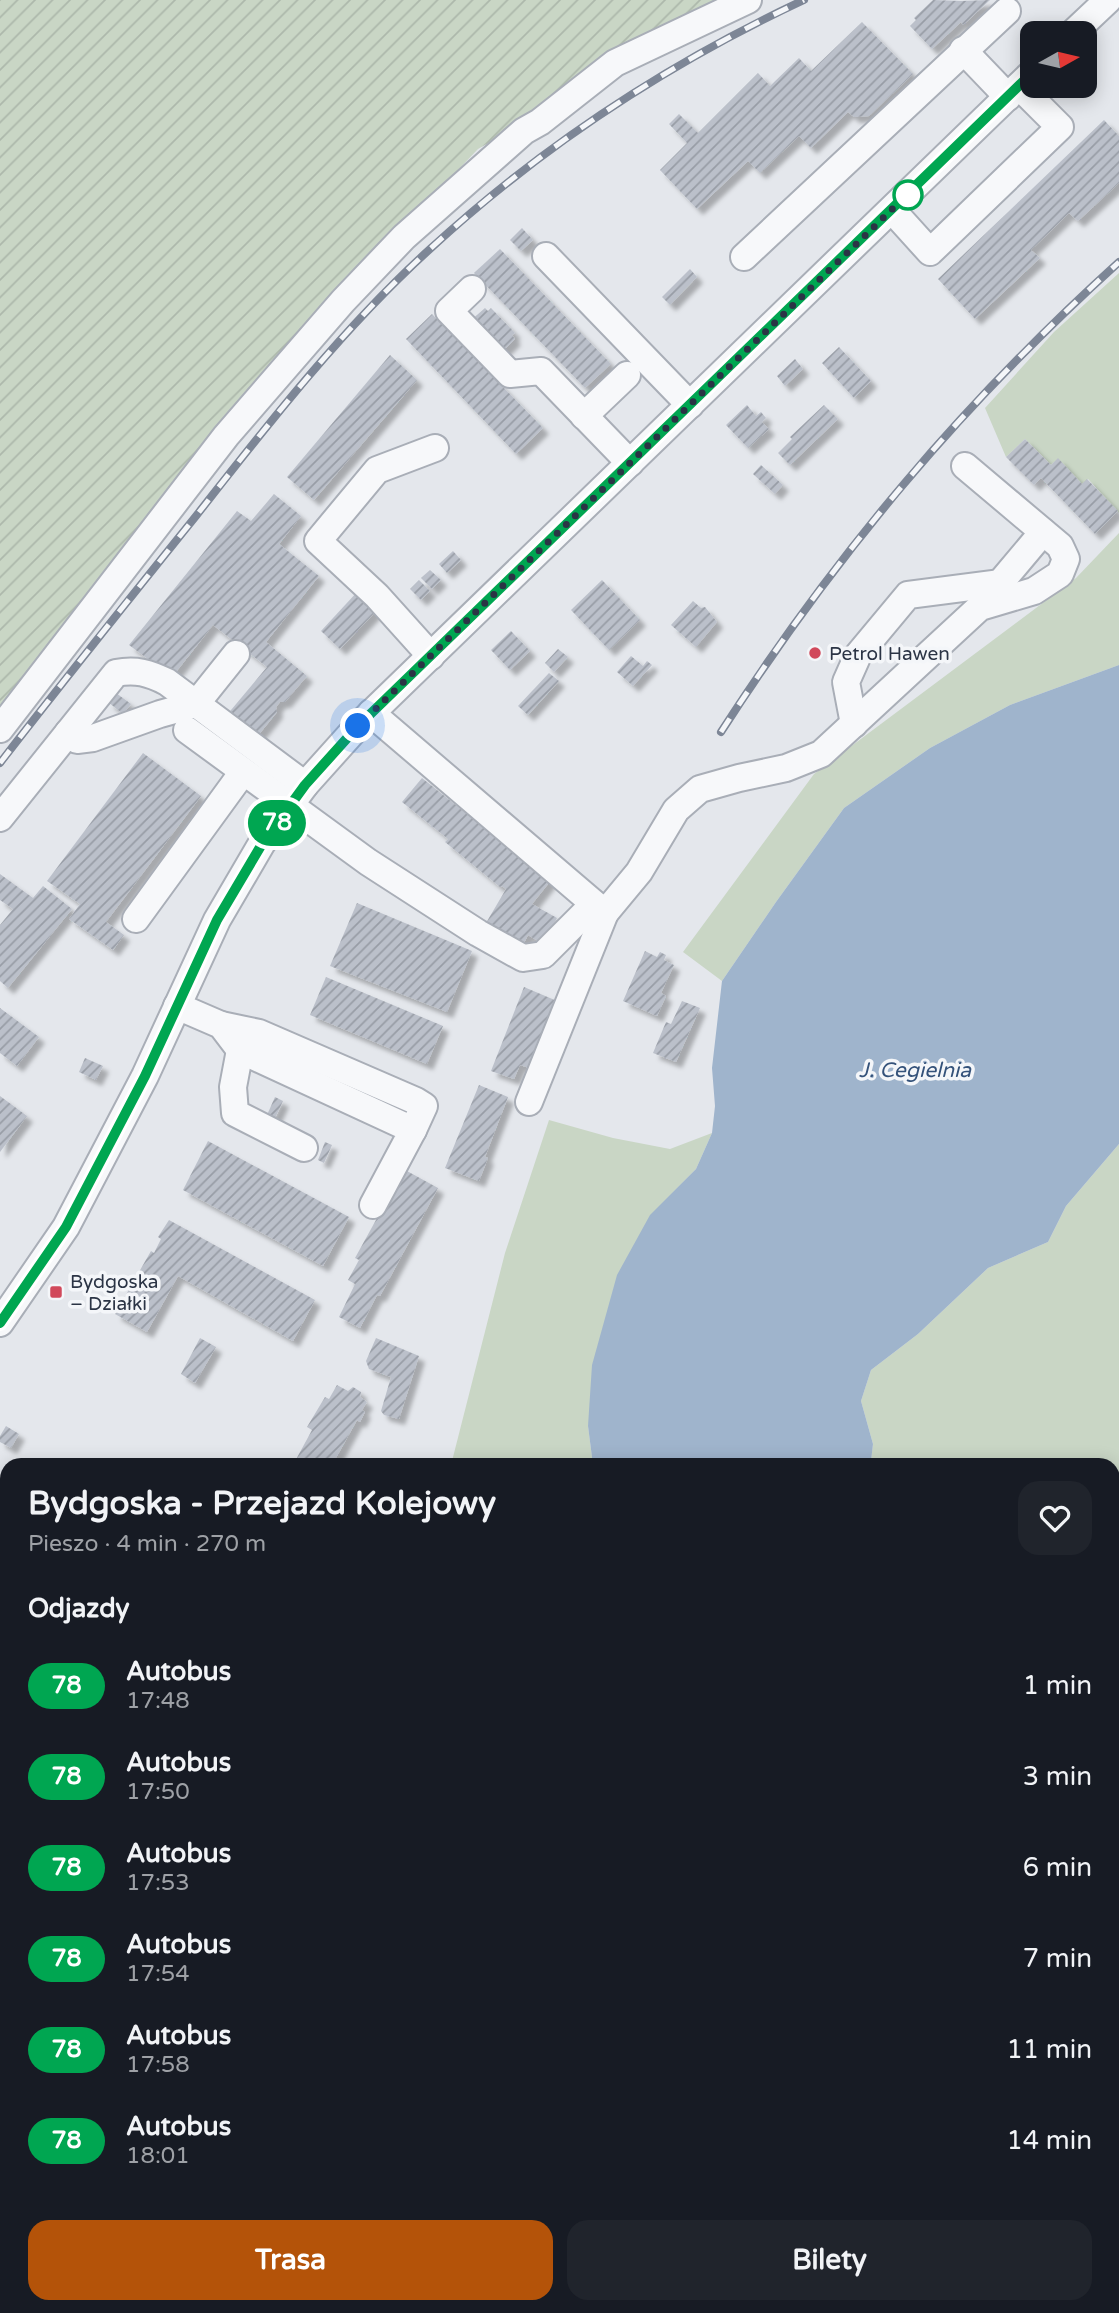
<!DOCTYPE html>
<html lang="pl">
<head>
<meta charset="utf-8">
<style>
	body { margin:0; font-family:"Varela Round",sans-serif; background:#20242c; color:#f1f3f6; height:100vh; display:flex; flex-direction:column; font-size:26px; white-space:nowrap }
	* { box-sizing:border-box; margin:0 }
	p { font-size:23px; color:#9ea1a6 }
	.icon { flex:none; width:38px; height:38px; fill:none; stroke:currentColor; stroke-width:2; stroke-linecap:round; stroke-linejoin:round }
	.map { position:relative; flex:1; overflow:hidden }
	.drawer { position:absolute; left:0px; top:1458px; width:1120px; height:856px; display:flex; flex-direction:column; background:#171b24; border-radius:21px 21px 0 0; box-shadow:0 4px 18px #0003 }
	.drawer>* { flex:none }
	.badge { padding:0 14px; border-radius:23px; font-size:24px; line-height:46px }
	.needle { width:46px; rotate:82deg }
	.controls { position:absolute; left:1020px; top:21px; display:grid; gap:14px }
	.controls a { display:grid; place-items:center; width:77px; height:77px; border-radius:14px; background:#171b24; box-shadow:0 4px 18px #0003; font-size:35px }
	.you { position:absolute; width:35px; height:35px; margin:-18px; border:5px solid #fff; border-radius:50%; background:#1a73e8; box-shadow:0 0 0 10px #1a73e833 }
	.map>.badge { position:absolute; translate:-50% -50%; box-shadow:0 0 0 4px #fff }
	h2 { padding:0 28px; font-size:26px; line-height:63px }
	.round { display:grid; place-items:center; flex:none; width:74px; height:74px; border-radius:21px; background:#20242c }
	.summary { display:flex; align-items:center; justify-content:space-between; height:119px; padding:0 28px }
	h1 { font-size:33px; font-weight:700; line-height:52px }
	.action { display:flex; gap:14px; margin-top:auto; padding:14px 28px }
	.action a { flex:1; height:80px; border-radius:21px; background:#b45309; color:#fff; font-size:28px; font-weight:700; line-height:80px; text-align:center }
	.action a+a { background:#20242c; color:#f1f3f6 }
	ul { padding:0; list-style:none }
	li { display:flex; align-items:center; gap:21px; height:91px; padding:0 28px }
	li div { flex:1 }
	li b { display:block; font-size:26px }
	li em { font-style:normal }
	li .badge { min-width:77px; font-weight:700; text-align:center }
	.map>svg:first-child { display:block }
</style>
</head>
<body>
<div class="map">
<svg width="1119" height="2313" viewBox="0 0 1119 2313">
	<defs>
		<pattern id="garden-furrows" width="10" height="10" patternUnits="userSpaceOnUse" patternTransform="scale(1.75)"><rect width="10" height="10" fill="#c9d6c5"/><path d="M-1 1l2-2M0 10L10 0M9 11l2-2" fill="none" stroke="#adb8ab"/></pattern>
		<pattern id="building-hatch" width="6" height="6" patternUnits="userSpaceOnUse" patternTransform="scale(1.75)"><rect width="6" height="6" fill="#bbc0ca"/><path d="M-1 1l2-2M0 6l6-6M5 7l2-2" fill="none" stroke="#989da6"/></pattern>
		<filter id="shadow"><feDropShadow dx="6" dy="6" stdDeviation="2" flood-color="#0004"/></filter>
	</defs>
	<rect width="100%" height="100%" fill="#e4e7ec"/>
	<g fill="#c9d6c5">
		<path d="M1119 273V513L1088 479 1082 484 1058 459 1051 465 1025 439 1006 457 985 408 1054 332Z"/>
		<path d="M1119 533V665L1010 705 930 748 844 808 776 902 722 981 683 952 814 774 1076 578Z"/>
		<path d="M549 1120 613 1138 670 1149 712 1133 696 1169 650 1216 588 1426 593 1465H451L505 1253Z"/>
		<path d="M1119 1144V2313H465L464 2307 1113 2306V1465H867L871 1460 873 1444 861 1401 871 1370 918 1334 988 1268 1048 1242 1066 1206Z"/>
	</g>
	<path fill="url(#garden-furrows)" d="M0 0H737L478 149 327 307 0 714Z"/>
	<path fill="#9fb4cc" d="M1119 665V1144L1066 1206 1048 1242 988 1268 918 1334 871 1370 861 1401 873 1444 871 1461 867 1465H593L588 1426 592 1365 617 1275 650 1215 696 1169 712 1133 715 1106 712 1068 722 981 776 902 844 808 930 748 1010 705Z"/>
	<g fill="url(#building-hatch)" filter="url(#shadow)">
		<path d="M933 0 961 1 990 0 963 25 961 22 932 49 910 26 916 20 914 18Z"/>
		<path d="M862 22 913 74 869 116 854 117 848 112 811 148 799 136 760 173 748 161 697 209 660 170 687 143 669 124 679 114 698 133 758 73 770 86 799 58 811 71Z"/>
		<path d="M1104 120 1119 136V183L1078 221 1069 213 1031 250 1040 258 975 319 938 279Z"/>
		<path d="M522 228 533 240 521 251 510 240Z"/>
		<path d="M500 249 611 364 585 388 474 273Z"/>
		<path d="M690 269 697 277 670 305 662 297Z"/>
		<path d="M485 308 488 311 491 308 515 333 512 335 515 339 501 353 470 321Z"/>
		<path d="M432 314 543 428 516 454 406 339Z"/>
		<path d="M839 347 871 381 854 398 822 363Z"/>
		<path d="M390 355 417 380 314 500 287 477Z"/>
		<path d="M795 359 803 369 785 386 777 376Z"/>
		<path d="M747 405 756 416 761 412 766 418 762 422 769 429 748 448 726 425Z"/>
		<path d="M824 405 838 419 790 465 778 453 792 439 790 437Z"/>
		<path d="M1025 439 1051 465 1058 458 1082 484 1087 479 1118 511 1095 534 1041 478 1034 485 1006 457Z"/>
		<path d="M761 465 783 485 775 494 753 474Z"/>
		<path d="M274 494 301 516 279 544 319 576 266 642 307 676 285 702H280L276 707 277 712 256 738 226 716 267 667 213 625 172 677 129 645 237 511 251 521Z"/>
		<path d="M453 551 461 560 447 573 439 564Z"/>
		<path d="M430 570 441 580 432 589 421 578Z"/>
		<path d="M419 580 430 591 421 600 410 589Z"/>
		<path d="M602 580 640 620 609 650 571 610Z"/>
		<path d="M358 591 378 609 340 649 321 631Z"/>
		<path d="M693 601 701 608 705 607 717 622 696 647 671 625Z"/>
		<path d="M511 631 530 651 510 670 491 650Z"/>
		<path d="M558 649 568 657 554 672 545 663Z"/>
		<path d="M631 656 643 666 647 661 652 665 633 686 617 672Z"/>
		<path d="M549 673 559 681 528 715 518 706Z"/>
		<path d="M116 693 131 704 123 714 108 702Z"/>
		<path d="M143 753 201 796 106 922 124 935 113 950 69 919 80 904 47 881Z"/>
		<path d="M422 778 468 815 470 812 552 879 532 904 557 918 543 944 528 935 523 945 486 923 506 889 502 886 500 887 445 842 448 839 402 802Z"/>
		<path d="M0 874 33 898 43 886 72 909 8 988 0 981V925L13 909 0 900Z"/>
		<path d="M357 903 472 951 447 1012 330 966Z"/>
		<path d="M645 951 657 957 660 952 666 955 664 960 674 965 661 993 666 996 657 1016 623 1001Z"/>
		<path d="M326 977 443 1026 427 1064 310 1015Z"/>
		<path d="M524 987 557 1001 529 1068 520 1065 514 1079 491 1071Z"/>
		<path d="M682 1001 700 1008 676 1062 653 1053 666 1022 671 1024Z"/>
		<path d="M0 1008 39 1037 17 1066 0 1053Z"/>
		<path d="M85 1058 103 1066 96 1080 79 1072Z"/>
		<path d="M479 1085 508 1097 485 1157 488 1158 479 1181 445 1168Z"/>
		<path d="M0 1096 27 1116 0 1152Z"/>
		<path d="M275 1097 283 1101 275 1118 267 1115Z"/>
		<path d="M208 1141 349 1217 323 1266 183 1190Z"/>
		<path d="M325 1142 332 1145 324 1163 318 1160Z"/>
		<path d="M407 1171 438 1188 380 1296 377 1295 360 1328 339 1317 355 1284 348 1280 359 1260 355 1258 387 1200 390 1202Z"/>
		<path d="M169 1220 315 1300 293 1341 178 1276 147 1332 115 1314 151 1251 154 1253 161 1239 158 1237Z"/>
		<path d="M200 1338 216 1347 195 1383 181 1374Z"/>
		<path d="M376 1338 419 1356 399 1419 384 1415 381 1411 391 1377 369 1369 366 1361Z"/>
		<path d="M337 1385 348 1391 353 1387 361 1392 360 1397 367 1402 362 1410 365 1412 360 1422 357 1420 332 1465H293L312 1430 307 1427 325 1397 329 1399Z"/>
		<path d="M6 1426 19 1434 11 1448 0 1442V1436Z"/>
		<path d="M0 1623 7 1627V1731L0 1727Z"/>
	</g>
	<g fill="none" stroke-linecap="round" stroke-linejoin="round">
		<defs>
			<g id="minor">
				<path d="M1073 33 1108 0"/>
				<path d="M963 50 1008 97"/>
				<path d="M892 210 930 252 1060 127 1019 86"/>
				<path d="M546 256 690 405"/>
				<path d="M744 257 1007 11"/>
				<path d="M472 289 449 311 510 374 541 371 630 463"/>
				<path d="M584 416 627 375"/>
				<path d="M990 595 1043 532"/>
				<path d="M431 656 377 596 318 541 377 470 435 448"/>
				<path d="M371 713 605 913 639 872 676 810 700 789 739 778 786 768 821 754 980 607 1034 591 1060 574 1066 559 1060 546 965 466"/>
				<path d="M854 724 846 682 858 655 908 595 1001 583"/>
				<path d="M0 729 226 436 343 301 404 237 524 131 540 122 615 63 748 0"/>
				<path d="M187 730 368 862 478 933 523 958 543 955 594 904"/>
				<path d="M68 733 77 740 93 738 160 714 196 704 236 654"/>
				<path d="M0 818 116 673C136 669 149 673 167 682L305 785"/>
				<path d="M136 919 243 772"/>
				<path d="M177 1006 221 1025 240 1050 413 1130 373 1205"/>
				<path d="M221 1025 259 1033 416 1101 424 1106 413 1130"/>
				<path d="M240 1050 233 1087 235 1113 304 1148"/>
				<path d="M529 1102 605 913"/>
				<path d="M0 1323 66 1227 145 1076 217 920 262 843 305 785 358 726 1032 73"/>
				<path d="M0 1602 7 1606"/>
				<path d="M0 1764 7 1768"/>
				<path d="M0 1987 7 1993"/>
				<path d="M0 2096 7 2086"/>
				<path d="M0 2143 7 2148"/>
			</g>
		</defs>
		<use href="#minor" stroke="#a9aeb7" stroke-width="30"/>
		<use href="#minor" stroke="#f7f8fa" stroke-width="26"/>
		<defs>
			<g id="rail">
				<path d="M721 732C835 555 963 403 1119 262"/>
				<path d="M0 763C64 680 130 598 196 516 269 423 342 329 430 249 541 147 667 64 804 0"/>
			</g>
		</defs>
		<use href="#rail" stroke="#7d8696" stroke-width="8"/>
		<use href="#rail" stroke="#f4f6f9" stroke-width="5" stroke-dasharray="16" stroke-linecap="butt"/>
	</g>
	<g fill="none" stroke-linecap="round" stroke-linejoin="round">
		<defs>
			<path id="line" d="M0 1323 66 1227 145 1076 217 920 262 844 305 785 358 726 1032 73"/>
		</defs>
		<use href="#line" stroke="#fff" stroke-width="16"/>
		<use href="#line" stroke="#00a651" stroke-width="10"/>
		<path stroke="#2b3445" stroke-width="7" stroke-dasharray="0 12.6" d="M358 726 911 191 908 195"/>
	</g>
	<circle fill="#fff" stroke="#00a651" stroke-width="3.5" cx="908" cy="195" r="14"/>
	<g fill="#d1495b" stroke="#f4f6f9" stroke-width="2.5">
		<circle cx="815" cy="653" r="7"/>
		<rect x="49" y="1285" width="14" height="14" rx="3.5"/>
	</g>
	<g text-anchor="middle" stroke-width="7" stroke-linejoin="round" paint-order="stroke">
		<g font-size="19" fill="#2b3445" stroke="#f4f6f9" text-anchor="start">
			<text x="829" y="660">Petrol Hawen</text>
			<text x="70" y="1288">Bydgoska<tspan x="70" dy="22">– Działki</tspan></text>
		</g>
		<g font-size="21" font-style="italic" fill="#34527a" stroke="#f4f6f9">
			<text x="915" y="1077">J. Cegielnia</text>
		</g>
	</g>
</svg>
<div class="controls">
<a><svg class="needle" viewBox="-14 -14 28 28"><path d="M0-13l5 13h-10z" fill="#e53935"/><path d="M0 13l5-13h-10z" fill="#9ea1a6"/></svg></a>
</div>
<div class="you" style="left:358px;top:726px"></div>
<b class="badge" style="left:277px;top:823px;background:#00a651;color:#fff">78</b>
<section class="drawer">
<div class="summary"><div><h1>Bydgoska - Przejazd Kolejowy</h1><p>Pieszo · 4 min · 270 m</p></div><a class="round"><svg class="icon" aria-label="heart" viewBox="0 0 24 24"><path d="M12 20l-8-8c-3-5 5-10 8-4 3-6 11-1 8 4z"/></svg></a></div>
<h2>Odjazdy</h2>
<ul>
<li><span class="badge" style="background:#00a651;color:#fff">78</span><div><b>Autobus</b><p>17:48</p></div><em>1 min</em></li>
<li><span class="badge" style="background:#00a651;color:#fff">78</span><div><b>Autobus</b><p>17:50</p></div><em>3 min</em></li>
<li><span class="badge" style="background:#00a651;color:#fff">78</span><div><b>Autobus</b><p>17:53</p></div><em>6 min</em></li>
<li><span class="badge" style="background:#00a651;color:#fff">78</span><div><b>Autobus</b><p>17:54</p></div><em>7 min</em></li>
<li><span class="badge" style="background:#00a651;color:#fff">78</span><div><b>Autobus</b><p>17:58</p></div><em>11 min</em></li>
<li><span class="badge" style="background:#00a651;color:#fff">78</span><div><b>Autobus</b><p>18:01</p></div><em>14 min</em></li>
</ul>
<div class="action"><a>Trasa</a><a>Bilety</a></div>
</section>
</div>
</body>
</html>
